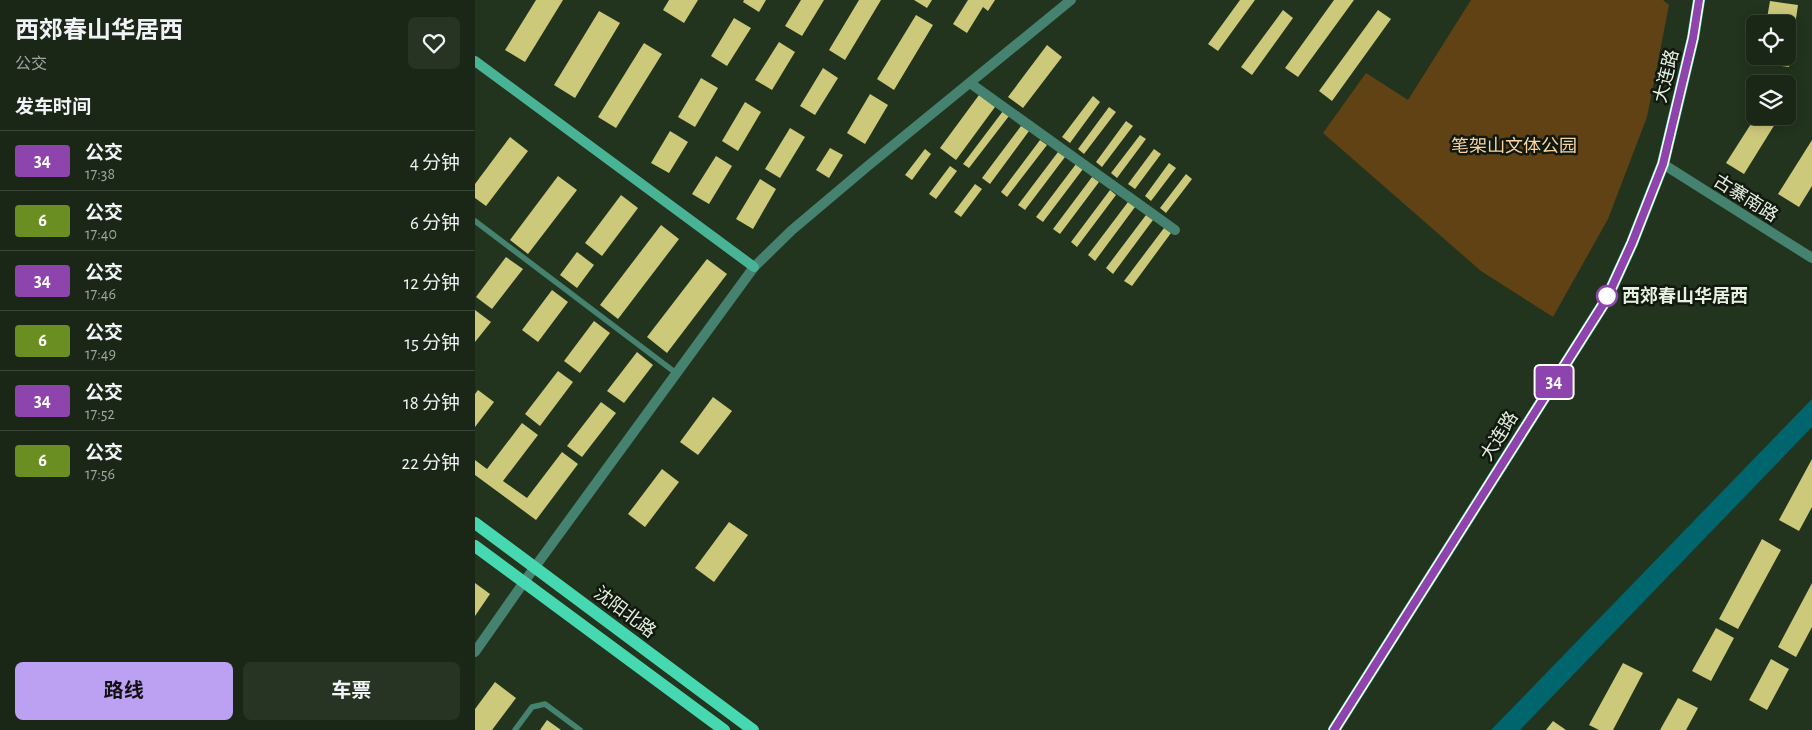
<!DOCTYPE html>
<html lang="zh">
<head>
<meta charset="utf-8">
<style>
	body { margin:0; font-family:"Alegreya Sans","Noto Sans SC",sans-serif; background:#273323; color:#f1f3f6; height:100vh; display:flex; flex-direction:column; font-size:19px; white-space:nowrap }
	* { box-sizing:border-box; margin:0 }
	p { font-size:16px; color:#9fa5a1 }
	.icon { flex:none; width:28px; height:28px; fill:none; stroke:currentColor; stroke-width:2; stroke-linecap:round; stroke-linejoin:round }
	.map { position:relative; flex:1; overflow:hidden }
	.drawer { display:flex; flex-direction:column; background:#1a2716; width:475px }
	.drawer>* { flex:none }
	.badge { padding:0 10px; border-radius:4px; font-size:18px; line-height:32px }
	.fabs { position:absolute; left:1271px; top:15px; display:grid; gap:10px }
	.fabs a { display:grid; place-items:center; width:50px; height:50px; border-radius:8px; background:#1a2716; box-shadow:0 2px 12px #0003,0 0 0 1px #384435; font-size:25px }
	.map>.badge { position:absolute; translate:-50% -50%; box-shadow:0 0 0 2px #fff }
	h2 { padding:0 15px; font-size:19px; line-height:45px }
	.round { display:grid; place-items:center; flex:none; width:52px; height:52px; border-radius:8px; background:#273323 }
	.summary { display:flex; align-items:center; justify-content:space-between; height:85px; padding:0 15px }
	h1 { font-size:24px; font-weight:700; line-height:38px }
	.cta { display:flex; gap:10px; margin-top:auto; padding:10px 15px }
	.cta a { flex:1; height:58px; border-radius:8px; background:#bca0f2; color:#111; font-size:20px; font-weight:700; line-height:58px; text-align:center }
	.cta a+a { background:#273323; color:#f1f3f6 }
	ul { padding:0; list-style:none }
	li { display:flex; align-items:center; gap:15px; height:60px; padding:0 15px; border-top:1px solid #384435 }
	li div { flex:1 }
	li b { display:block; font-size:19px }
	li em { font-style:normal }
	li .badge { min-width:55px; font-weight:700; text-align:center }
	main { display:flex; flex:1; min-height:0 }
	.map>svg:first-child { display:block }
</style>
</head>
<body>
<main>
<section class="drawer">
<div class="summary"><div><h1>西郊春山华居西</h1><p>公交</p></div><a class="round"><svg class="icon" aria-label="heart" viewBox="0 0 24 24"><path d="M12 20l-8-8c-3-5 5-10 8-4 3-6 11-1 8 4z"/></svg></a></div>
<h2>发车时间</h2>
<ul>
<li><span class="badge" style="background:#8e44ad;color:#fff">34</span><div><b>公交</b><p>17:38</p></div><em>4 分钟</em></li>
<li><span class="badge" style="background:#6b8e23;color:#fff">6</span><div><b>公交</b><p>17:40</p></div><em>6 分钟</em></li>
<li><span class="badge" style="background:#8e44ad;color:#fff">34</span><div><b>公交</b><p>17:46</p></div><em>12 分钟</em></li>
<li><span class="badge" style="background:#6b8e23;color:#fff">6</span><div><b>公交</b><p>17:49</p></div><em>15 分钟</em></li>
<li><span class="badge" style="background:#8e44ad;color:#fff">34</span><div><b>公交</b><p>17:52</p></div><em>18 分钟</em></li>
<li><span class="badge" style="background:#6b8e23;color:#fff">6</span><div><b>公交</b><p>17:56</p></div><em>22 分钟</em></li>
</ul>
<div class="cta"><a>路线</a><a>车票</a></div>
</section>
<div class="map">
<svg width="1337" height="730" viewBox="0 0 1337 730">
	<rect width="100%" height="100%" fill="#22341d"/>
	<path fill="#614214" d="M996 0H1188L1194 5 1172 117 1133 219 1078 317 1006 271 848 133 891 73 933 100Z"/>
	<path fill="#00656d" d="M1337 399V427L1045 730H1016Z"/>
	<g fill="#cdc97b">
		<path d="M61 0H88L50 62 30 50Z"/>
		<path d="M194 0H223L209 23 188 10Z"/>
		<path d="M269 0H291L284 12 268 2Z"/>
		<path d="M326 0H349L327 36 310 26Z"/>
		<path d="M384 0H406L370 60 354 50Z"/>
		<path d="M439 0H457L452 8Z"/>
		<path d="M493 0H520L513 11 508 7 492 33 478 24Z"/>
		<path d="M765 0H780L743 51 733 44Z"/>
		<path d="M859 0H879L823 77 810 68Z"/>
		<path d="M1295 1 1323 5 1314 67 1286 63 1287 56H1312V24H1291Z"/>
		<path d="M808 10 818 18 777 75 766 67Z"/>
		<path d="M903 10 916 19 857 101 844 91Z"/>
		<path d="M124 11 145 23 100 98 79 85Z"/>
		<path d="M441 15 458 25 419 90 402 79Z"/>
		<path d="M259 18 276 28 252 66 236 56Z"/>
		<path d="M304 42 320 52 297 90 280 80Z"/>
		<path d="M169 43 187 54 141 128 123 117Z"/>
		<path d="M572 45 587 57 548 108 533 97Z"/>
		<path d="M348 68 363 78 340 115 325 106Z"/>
		<path d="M226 78 243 88 220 127 203 117Z"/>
		<path d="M395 94 413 105 390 144 372 133Z"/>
		<path d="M504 95 520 107 481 160 465 148Z"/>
		<path d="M618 96 625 102 595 143 587 137Z"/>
		<path d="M270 102 286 112 263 151 247 141Z"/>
		<path d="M634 107 641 112 609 154 603 149Z"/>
		<path d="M528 111 534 116 494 168 488 164Z"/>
		<path d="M1281 116H1305L1269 174 1251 163Z"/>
		<path d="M651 121 658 126 627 167 621 162Z"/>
		<path d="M546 126 554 131 515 184 507 178Z"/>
		<path d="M315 128 330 137 305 178 290 169Z"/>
		<path d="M195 131 213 142 194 173 176 163Z"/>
		<path d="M665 135 671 139 642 178 636 173Z"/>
		<path d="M35 137 53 151 11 206 0 198V184Z"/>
		<path d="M565 140 572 145 532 197 526 192Z"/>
		<path d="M1337 140V186L1324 207 1303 194Z"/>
		<path d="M355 148 368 155 354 178 341 170Z"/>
		<path d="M450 149 456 154 437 180 430 175Z"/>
		<path d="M679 149 686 154 660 189 653 184Z"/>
		<path d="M583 152 590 157 550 210 543 205Z"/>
		<path d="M241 156 257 166 234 204 217 194Z"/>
		<path d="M694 163 701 168 676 201 670 196Z"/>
		<path d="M601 164 608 169 568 222 561 217Z"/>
		<path d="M475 166 482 171 461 199 454 194Z"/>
		<path d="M711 174 717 179 691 213 685 208Z"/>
		<path d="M83 176 102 190 53 254 35 240Z"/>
		<path d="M617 177 624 182 585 234 578 229Z"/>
		<path d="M285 179 301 189 278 229 261 219Z"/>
		<path d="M500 184 507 189 486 217 479 212Z"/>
		<path d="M635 190 641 195 602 247 596 242Z"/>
		<path d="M146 195 163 208 127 256 110 243Z"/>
		<path d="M653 202 660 207 620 261 613 255Z"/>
		<path d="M671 215 678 220 638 274 631 268Z"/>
		<path d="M186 225 204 239 143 319 125 305Z"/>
		<path d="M689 228 696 233 657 286 649 281Z"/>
		<path d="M102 252 119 265 102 288 85 275Z"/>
		<path d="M31 257 48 269 17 309 1 297Z"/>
		<path d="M232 259 252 274 192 353 172 337Z"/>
		<path d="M77 290 93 302 63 342 47 330Z"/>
		<path d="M0 310 16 322 0 342Z"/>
		<path d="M119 321 135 333 105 373 89 361Z"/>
		<path d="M162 352 178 365 149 403 132 391Z"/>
		<path d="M83 371 98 382 65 426 50 414Z"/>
		<path d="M3 390 19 402 0 427V394Z"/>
		<path d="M238 397 257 411 223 455 205 442Z"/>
		<path d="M126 402 141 413 107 457 92 446Z"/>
		<path d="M47 423 63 435 28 481 52 498 87 452 103 464 61 520 0 475V460L12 469Z"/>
		<path d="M1337 459V507L1324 531 1304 520Z"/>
		<path d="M187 469 204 482 170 527 153 514Z"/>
		<path d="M254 522 273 535 239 582 220 568Z"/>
		<path d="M1287 539 1306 550 1263 629 1244 619Z"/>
		<path d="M0 583 15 594 0 616Z"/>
		<path d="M1337 583V627L1321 657 1303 647Z"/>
		<path d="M1241 628 1259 638 1236 681 1217 671Z"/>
		<path d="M1296 659 1314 669 1292 710 1274 700Z"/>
		<path d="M1148 663 1168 673 1138 730H1124L1114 725Z"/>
		<path d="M20 682 41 698 17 730H0V709Z"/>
		<path d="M1203 698 1223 708 1211 730H1185Z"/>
		<path d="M72 720 86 730H65Z"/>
		<path d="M1078 721 1091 730H1071Z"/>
	</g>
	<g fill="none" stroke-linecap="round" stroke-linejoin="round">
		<g stroke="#458370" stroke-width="5.5">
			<path d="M0 221 201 373"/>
			<path d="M40 730 57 707 70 704 105 730"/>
		</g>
		<g stroke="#458370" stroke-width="10">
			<path d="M495 83 700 230"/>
			<path d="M1188 164 1337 258"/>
			<path d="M0 652 49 582 279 267 317 230 394 165 596 0"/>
		</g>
		<path stroke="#49b395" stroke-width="10" d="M0 61 279 267"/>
		<g stroke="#46d8b1" stroke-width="12">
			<path d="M0 523 278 730"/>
			<path d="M0 546 249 730"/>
			<path d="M859 730 1131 300 1157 243 1188 164 1218 38 1224 0"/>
		</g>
	</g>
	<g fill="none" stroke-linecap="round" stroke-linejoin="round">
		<defs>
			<path id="line" d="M859 730 1131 300 1157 243 1188 164 1218 38 1224 0"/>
		</defs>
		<use href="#line" stroke="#fff" stroke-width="11"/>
		<use href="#line" stroke="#8e44ad" stroke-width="8"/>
	</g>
	<circle fill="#fff" stroke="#8e44ad" stroke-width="2.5" cx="1132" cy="296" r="10"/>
	<g text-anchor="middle" stroke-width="5" stroke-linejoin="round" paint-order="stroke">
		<g font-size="18" fill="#e5f0e1" stroke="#11190f">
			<text transform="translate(1191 76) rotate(-76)" y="6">大连路</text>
			<text transform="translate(1271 198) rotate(32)" y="6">古寨南路</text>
			<text transform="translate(1024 436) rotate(-58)" y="6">大连路</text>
			<text transform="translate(150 612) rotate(37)" y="6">沈阳北路</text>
		</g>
		<g font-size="18" fill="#fad3a2" stroke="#11190f">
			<text x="1039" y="152">笔架山文体公园</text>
		</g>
		<g font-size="18" font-weight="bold" fill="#e5f0e1" stroke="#11190f" text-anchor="start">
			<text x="1147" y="302">西郊春山华居西</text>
		</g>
	</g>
</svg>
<div class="fabs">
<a><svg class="icon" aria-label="locate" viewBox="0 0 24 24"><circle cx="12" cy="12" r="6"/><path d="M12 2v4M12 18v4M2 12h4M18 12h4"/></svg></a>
<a><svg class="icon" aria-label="layers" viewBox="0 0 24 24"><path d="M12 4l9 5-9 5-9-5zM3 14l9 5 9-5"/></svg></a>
</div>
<b class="badge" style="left:1079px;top:382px;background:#8e44ad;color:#fff">34</b>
</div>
</main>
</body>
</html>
